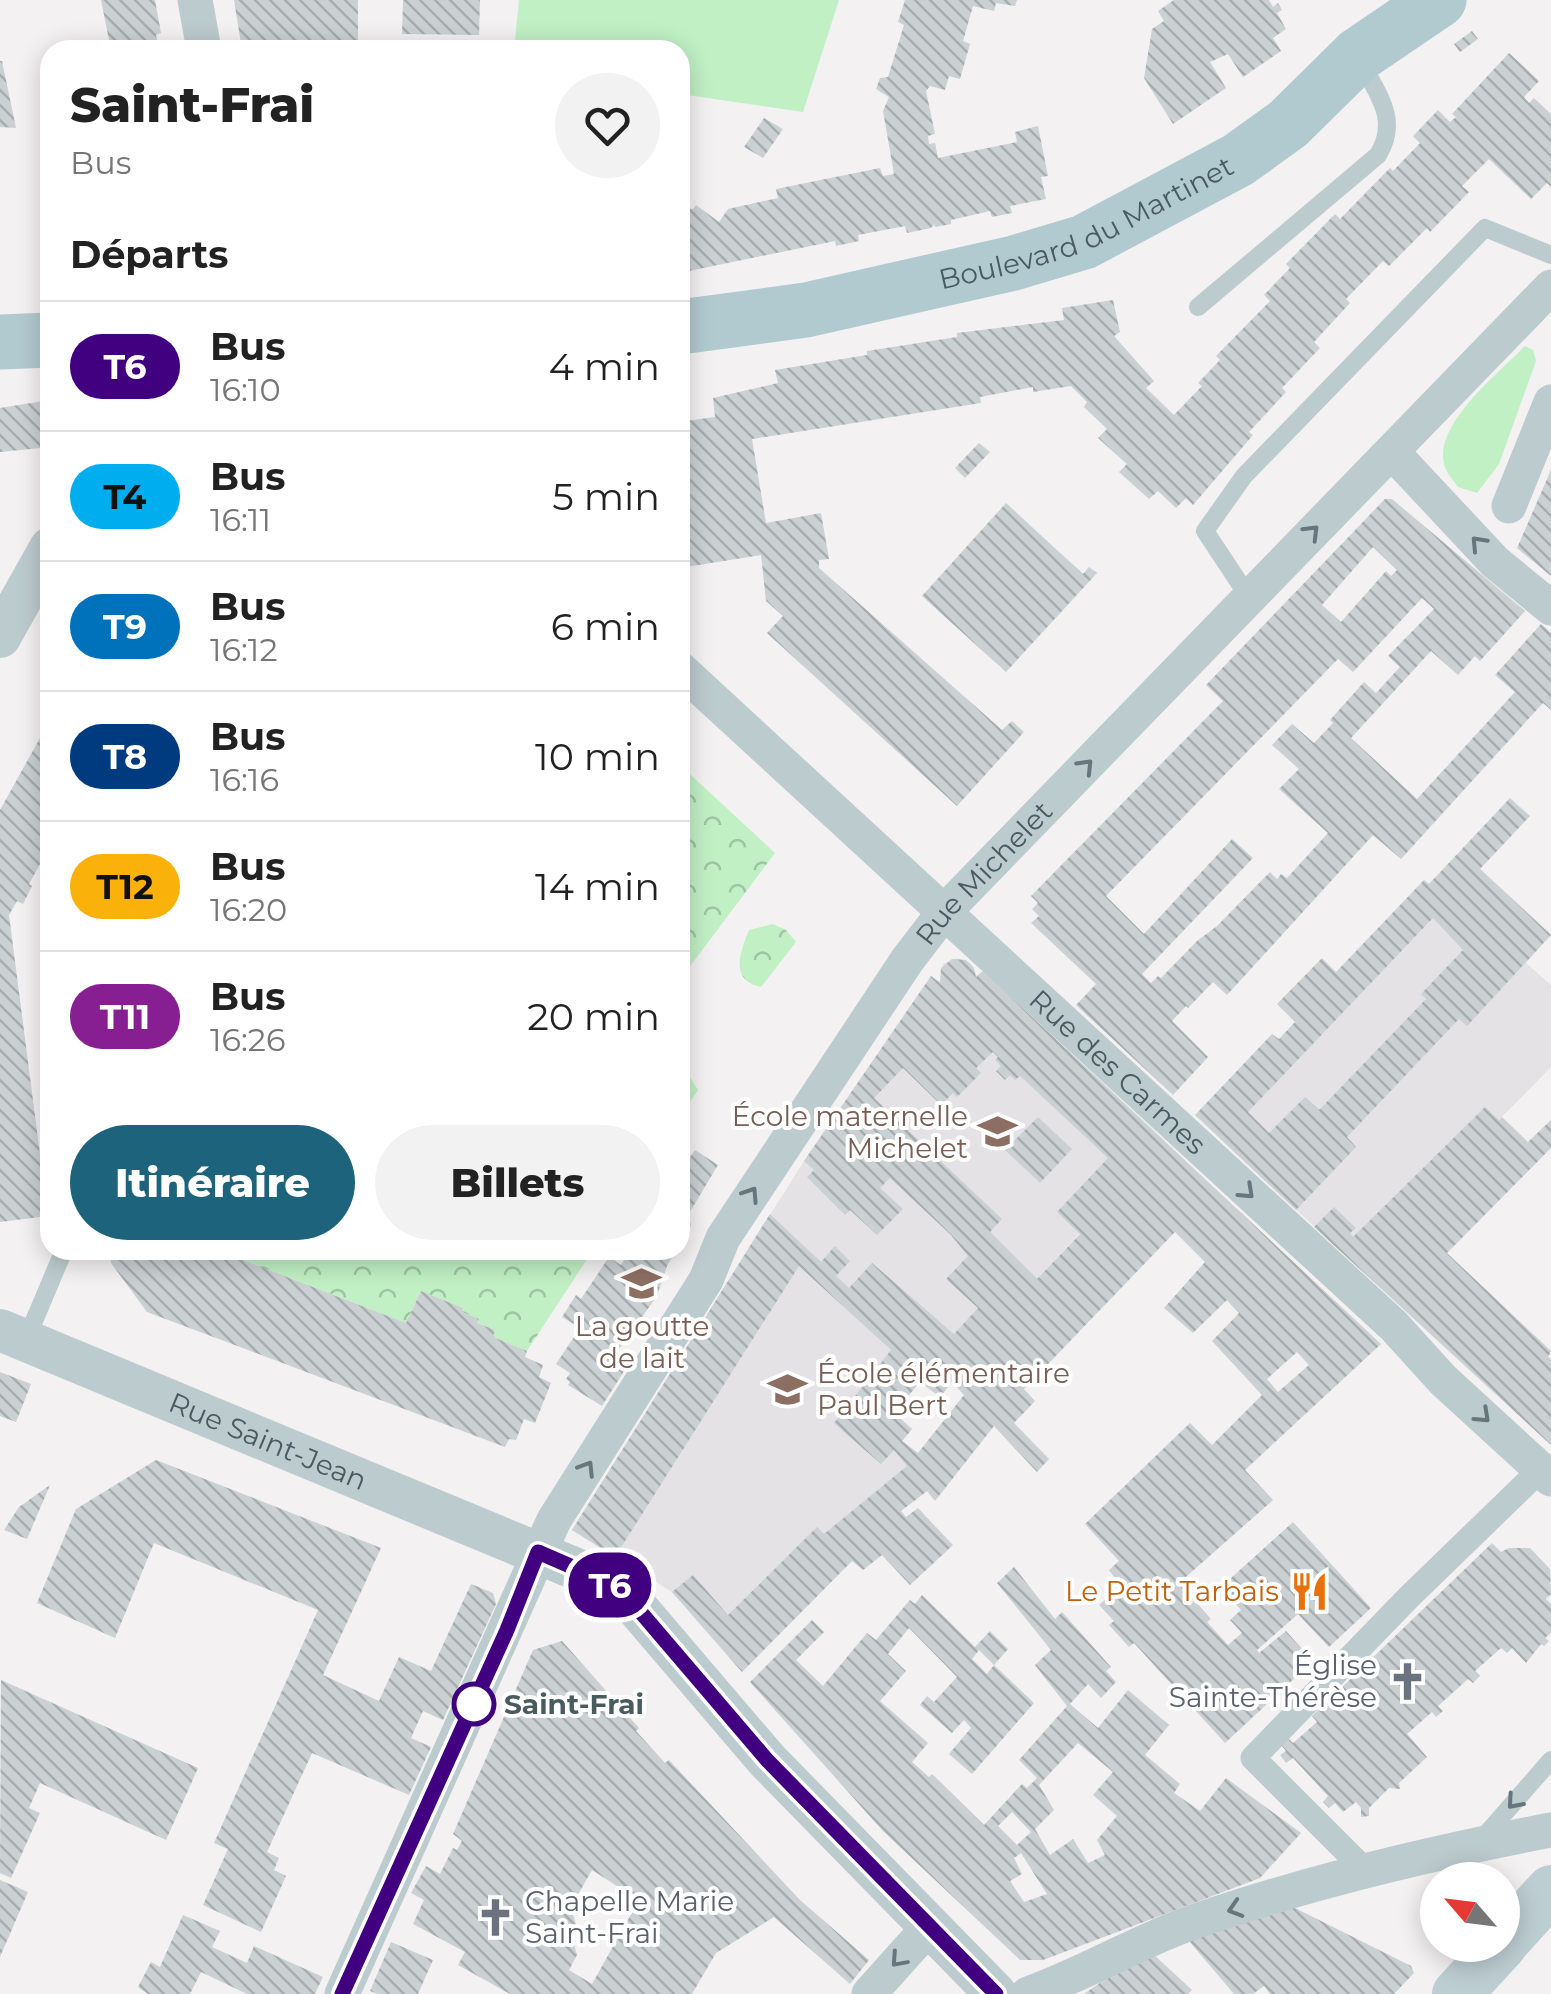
<!DOCTYPE html>
<html lang="fr">
<head>
<meta charset="utf-8">
<style>
	body { margin:0; font-family:Montserrat,sans-serif; background:#f2f2f2; color:#222; height:100vh; display:flex; flex-direction:column; font-size:38px; white-space:nowrap }
	* { box-sizing:border-box; margin:0 }
	p { font-size:32px; color:#767676 }
	.icon { flex:none; width:55px; height:55px; fill:none; stroke:currentColor; stroke-width:2; stroke-linecap:round; stroke-linejoin:round }
	.map { position:relative; flex:1; overflow:hidden }
	.panel { position:absolute; left:40px; top:40px; width:650px; height:1220px; display:flex; flex-direction:column; background:#fff; border-radius:30px; box-shadow:0 5px 25px #0003 }
	.panel>* { flex:none }
	.badge { padding:0 20px; border-radius:32px; font-size:35px; line-height:65px }
	.needle { width:65px; rotate:298deg }
	.tools { position:absolute; left:1420px; top:1862px; display:grid; gap:20px }
	.tools a { display:grid; place-items:center; width:100px; height:100px; border-radius:50%; background:#fff; box-shadow:0 5px 25px #0003; font-size:50px }
	.map>.badge { position:absolute; translate:-50% -50%; box-shadow:0 0 0 5px #fff }
	h2 { padding:0 30px; font-size:38px; line-height:90px }
	.round { display:grid; place-items:center; flex:none; width:105px; height:105px; border-radius:52px; background:#f2f2f2 }
	.head { display:flex; align-items:center; justify-content:space-between; height:170px; padding:0 30px }
	h1 { font-size:48px; font-weight:800; line-height:75px }
	.primary-button { display:flex; gap:20px; margin-top:auto; padding:20px 30px }
	.primary-button a { flex:1; height:115px; border-radius:60px; background:#1d637b; color:#fff; font-size:40px; font-weight:800; line-height:115px; text-align:center }
	.primary-button a+a { background:#f2f2f2; color:#222 }
	ul { padding:0; list-style:none }
	li { display:flex; align-items:center; gap:30px; height:130px; padding:0 30px; border-top:2px solid #e0e0e0 }
	li div { flex:1 }
	li b { display:block; font-size:38px }
	li em { font-style:normal }
	li .badge { min-width:110px; font-weight:700; text-align:center }
	.map>svg:first-child { display:block }
</style>
</head>
<body>
<div class="map">
<svg width="1551" height="1994" viewBox="0 0 1551 1994">
	<defs>
		<pattern id="park-crowns" width="20" height="18" patternUnits="userSpaceOnUse" patternTransform="scale(2.5)"><rect width="20" height="18" fill="#c0f0c4"/><path d="M2 6a3 3 0 1 1 6 0M12 15a3 3 0 1 1 6 0" fill="none" stroke="#9ec5a2"/></pattern>
		<pattern id="building-back-hatch" width="6" height="6" patternUnits="userSpaceOnUse" patternTransform="scale(2.5)"><rect width="6" height="6" fill="#cbd0d3"/><path d="M-1 5l2 2M0 0l6 6M5-1l2 2" fill="none" stroke="#a7acae"/></pattern>
	</defs>
	<rect width="100%" height="100%" fill="#f3f1f2"/>
	<g fill="#e4e2e4">
		<path d="M1480 869 1551 934 1526 963 1551 985V1067L1356 1265 1221 1140Z"/>
		<path d="M957 958 970 963 976 976 983 971 1165 1141 1037 1279 940 1397 920 1382 894 1412 912 1429 895 1450 927 1491 901 1511 742 1672 672 1592 572 1530 804 1161 931 976 940 982 943 964Z"/>
	</g>
	<g fill="#c0f0c4">
		<path d="M519 0H839L803 112 680 94V50H514Z"/>
		<path d="M1525 346 1533 350 1536 361 1499 464 1477 493 1458 487C1454 481 1447 474 1445 467 1431 426 1499 373 1525 346Z"/>
	</g>
	<g fill="url(#park-crowns)">
		<path d="M680 765 775 853 688 969 686 1071 698 1090 680 1117Z"/>
		<path d="M773 924 786 930 796 942 761 987C729 980 740 953 749 930Z"/>
		<path d="M217 1250H593L527 1351 493 1337 495 1330 477 1323 479 1319 462 1312 463 1308 421 1291 406 1323Z"/>
	</g>
	<g fill="url(#building-back-hatch)" fill-rule="evenodd">
		<path d="M101 0H155L161 33 156 35 159 50H111Z"/>
		<path d="M234 0H358V50H242Z"/>
		<path d="M403 0H480L479 35 402 34Z"/>
		<path d="M905 0H1017L1015 6 996 3 994 11 973 6 963 41 970 44 960 79 949 76 945 90 930 86 926 91 935 134 928 136 929 144 935 143 938 158 1017 142 1015 132 1038 126 1048 176 1041 177 1046 199 1010 206 1012 213 992 217 990 211 951 220V224L935 227 934 224 931 228 907 233 905 226 858 235 859 241 836 246 835 241 684 272 680 278V208L693 209 696 205 719 222 728 209 778 198 776 189 880 168 883 176 894 174 883 111 889 97 876 89 880 78 888 77 904 25 898 22Z"/>
		<path d="M1174 0H1269L1273 7 1278 3 1282 10 1277 13 1286 29 1273 38 1281 51 1243 77 1228 54 1210 62 1226 88 1173 124 1144 78 1152 29 1164 21 1158 11Z"/>
		<path d="M1472 31 1478 39 1460 52 1454 44Z"/>
		<path d="M1509 53 1539 81 1524 97 1529 103 1534 98 1551 114V187L1547 183 1531 199 1489 159 1462 186 1469 192 1430 232 1427 228 1389 266 1383 261 1346 299 1350 303 1314 342 1320 348 1282 388 1286 392 1249 432 1253 435 1193 505 1186 498 1176 508 1158 491 1149 499 1119 472 1127 464 1098 438 1107 429 1084 407 1087 402 1071 386 1033 392V387L980 397 981 403 752 439 766 523 821 513 829 559 819 560V568L1002 730 1012 721 1024 732 957 806 767 633 783 616 766 601 761 555 680 568V416L684 415 685 421 715 417 713 398 778 383 775 370 867 355V351L957 337V333L1064 320 1062 308 1113 300 1120 332 1114 336 1154 381 1146 388 1174 415 1202 386 1198 383 1220 360 1216 356 1270 301 1264 295 1290 268 1286 264 1335 214 1340 219 1390 168 1393 171 1420 143 1413 136 1438 110 1450 122 1456 117 1452 114Z"/>
		<path d="M0 61H2L16 128 0 127Z"/>
		<path d="M764 118 783 129 763 158 744 147Z"/>
		<path d="M50 400V471L43 470 41 448 0 452V408Z"/>
		<path d="M979 443 990 452 965 478 955 468Z"/>
		<path d="M1551 470V576L1517 548Z"/>
		<path d="M1385 499H1392L1525 611 1480 661 1475 656 1458 675 1431 651 1351 738 1417 799 1515 692 1495 675 1541 624 1551 633V710L1543 703 1401 859 1373 835 1227 995 1213 982 1188 1008 1186 1006 1172 1021 1208 1057 1173 1095 1076 1005 1096 984 1031 923 1039 916 1032 909 1038 903 1031 896 1223 701 1206 685ZM1373 547 1397 570 1391 576 1386 571 1341 622 1322 605ZM1422 598 1434 609 1388 656 1400 667 1376 693 1364 682 1330 720 1333 723 1314 743 1292 724 1272 745 1299 769 1279 789 1328 833 1287 878 1281 874 1277 879 1270 872 1217 926 1197 941 1161 978 1158 976 1151 983 1142 974 1253 858 1232 839 1144 934 1106 896 1338 659 1353 672Z"/>
		<path d="M1006 503 1083 574 1089 567 1097 573 1006 672 922 596Z"/>
		<path d="M50 720V846L29 884 32 886 23 904 17 901 9 915 48 1216 0 1222V810Z"/>
		<path d="M1510 798 1530 816 1480 869 1551 935 1467 1026 1459 1019 1347 1137 1356 1147 1296 1210 1195 1115 1272 1034 1279 1039 1295 1022 1277 1004 1322 958 1336 972 1424 880 1429 884ZM1433 918 1463 950 1421 994 1426 999 1319 1110 1305 1097 1269 1133 1248 1112Z"/>
		<path d="M952 959 966 960 974 968 976 977 983 971 1381 1344 1245 1470 1273 1500 1179 1583 1211 1619 1207 1622 1228 1645 1242 1633 1230 1620 1241 1610 1221 1587 1293 1522 1371 1608 1329 1647 1298 1614 1257 1650 1259 1653 1286 1631 1313 1661 1225 1743 1134 1643 1129 1647 1109 1625 1114 1621 1099 1605 1121 1586 1109 1570 1119 1561 1085 1524 1190 1423 1212 1445 1262 1395 1212 1341 1239 1313 1227 1300 1193 1333 1164 1308 1205 1262 1175 1232 1024 1389 1035 1401 1014 1423 1049 1459 1037 1472 994 1426 935 1501 927 1491 901 1511 906 1517 918 1508 953 1545 910 1585 882 1555 863 1570 852 1561 742 1672 672 1592 693 1575 728 1615 817 1527 824 1534 907 1466 894 1450 881 1464 834 1423 891 1350 799 1266 615 1557 572 1530 770 1214 821 1262 835 1246 850 1261 836 1276 849 1288 872 1263 954 1334 978 1308 946 1279 968 1256 951 1235 890 1178 880 1188 903 1209 877 1235 850 1210 845 1215 807 1177 814 1170 804 1161 931 976 940 983 941 968ZM993 1052 998 1057 995 1060 1001 1066 996 1071 1005 1080 1010 1075 1015 1080 1020 1076 1108 1158 1057 1212 1080 1234 1037 1279 990 1232 1002 1219 874 1098 903 1068 941 1105 953 1093 957 1097 981 1073 976 1068ZM1297 1352 1309 1365 1278 1392 1267 1379ZM920 1382 940 1397 952 1382 964 1395 918 1453 902 1441 912 1429 894 1413Z"/>
		<path d="M1485 1107 1499 1120 1502 1117 1528 1142 1551 1120V1148L1447 1253 1551 1351 1548 1357 1551 1359V1445L1314 1227 1334 1207 1356 1228 1350 1233 1353 1237Z"/>
		<path d="M1038 1117 1072 1149 1040 1183 1005 1150Z"/>
		<path d="M695 1150 718 1165 688 1215 691 1225 680 1244V1159L686 1163Z"/>
		<path d="M110 1250H217L406 1323 421 1291 463 1308 462 1312 479 1319 477 1323 495 1330 493 1337 527 1351 525 1357 543 1365 539 1377 551 1383 535 1423 524 1419 516 1440 509 1439 505 1447 147 1312 111 1263Z"/>
		<path d="M630 1250H676L667 1266 657 1296 614 1356 628 1365 602 1406 568 1385 570 1382 566 1379 570 1373 556 1364 580 1328 562 1317 576 1295 581 1299 609 1257 621 1265Z"/>
		<path d="M0 1372 31 1384 16 1422 0 1416Z"/>
		<path d="M156 1460 381 1548 323 1675 379 1701 399 1657 431 1671 471 1584 493 1593 496 1604 443 1720 423 1711 411 1738 431 1747 409 1795 312 1753 267 1852 279 1858 274 1870 286 1876 261 1932 203 1905 228 1849 214 1843 318 1610 154 1543 115 1638 37 1603 76 1509Z"/>
		<path d="M50 1485 27 1539 4 1530 19 1507Z"/>
		<path d="M1492 1543 1501 1552 1509 1548H1530L1550 1569 1551 1594 1546 1599 1551 1604V1633L1545 1638 1549 1641 1544 1646 1541 1644 1526 1663 1512 1648 1507 1653 1501 1648 1475 1671 1480 1676 1473 1683 1468 1679 1438 1706 1443 1711 1436 1717 1432 1712 1407 1734 1427 1757 1399 1783 1400 1789 1389 1788 1369 1808V1816L1361 1817V1808L1356 1802 1343 1812 1335 1803 1329 1808 1323 1802 1328 1796 1293 1758 1286 1763 1280 1755 1286 1751 1281 1745 1289 1739 1293 1743 1317 1722 1312 1716Z"/>
		<path d="M1014 1567 1055 1619 1062 1612 1111 1667 1106 1671 1116 1682 1101 1698 1088 1684 1070 1704 1098 1728 1128 1690 1169 1725 1145 1755 1180 1784 1174 1793 1200 1811 1226 1778 1301 1833 1260 1878 1043 1960H1020L883 1831 750 1682 812 1620 824 1632 796 1660 823 1686 867 1633 876 1640 910 1600 915 1604 922 1595 975 1647 990 1631 1008 1649 994 1665 979 1650 972 1659 987 1674 994 1665 1034 1703 972 1774 949 1754 971 1728 964 1720 952 1733 920 1705 927 1696 934 1702 957 1677 909 1628 888 1654 906 1671 880 1701 928 1743 912 1762 929 1777 932 1774 984 1825 1022 1784 1027 1788 1037 1778 1019 1760 1067 1706 1035 1665 1051 1650 997 1583ZM1078 1743 1113 1772 1093 1795 1117 1816 1097 1840 1105 1855 1088 1863 1073 1839 1050 1855 1035 1829 1054 1810 1039 1785ZM1012 1812 1031 1832 1017 1845 998 1826ZM1021 1853 1047 1894 1024 1902 1010 1881 1022 1874 1014 1858Z"/>
		<path d="M562 1641 639 1728 636 1731 665 1763 669 1760 800 1900 869 1960 850 1984 774 1917 716 1953 692 1994H510L458 1965 465 1952 413 1924 424 1900 411 1893 426 1866 440 1874 453 1848 457 1850 462 1841 453 1834 533 1650ZM592 1870 639 1900 592 1984 569 1970 577 1955 573 1940 568 1937 576 1924 573 1915 568 1912Z"/>
		<path d="M1 1680 198 1768 166 1840 40 1783 29 1808 40 1813 11 1878 0 1873Z"/>
		<path d="M0 1880 28 1892 0 1957Z"/>
		<path d="M1287 1904 1411 1966 1414 1973 1394 1994H1270L1264 1986 1253 1994H1234L1189 1941Z"/>
		<path d="M183 1915 220 1931 212 1947 247 1963 254 1946 323 1977 315 1994H247L201 1972 190 1994H148L138 1987 151 1962 160 1967Z"/>
		<path d="M391 1942 433 1960 418 1994H378L370 1991Z"/>
		<path d="M1152 1953 1192 1990 1188 1994H1084L1121 1968Z"/>
	</g>
	<g fill="none" stroke-linecap="round" stroke-linejoin="round">
		<g stroke="#bccbce" stroke-width="18">
			<path d="M1198 307 1378 155C1400 119 1377 94 1360 60"/>
			<path d="M1248 596 1205 531 1244 476 1485 228 1551 255"/>
			<path d="M26 1340 64 1250"/>
			<path d="M1482 1839 1551 1760"/>
		</g>
		<path stroke="#bccbce" stroke-width="25" d="M1364 1869 1253 1758 1408 1598 1541 1469"/>
		<g stroke="#bccbce" stroke-width="35">
			<path d="M195 0 204 50"/>
			<path d="M1392 452 1495 562 1551 608"/>
			<path d="M1509 506 1551 402"/>
			<path id="s1" d="M680 669 1394 1326 1443 1380 1551 1479"/>
			<path id="s2" d="M342 1994 554 1520 706 1280 723 1238 908 959 945 911 1551 287"/>
			<path d="M869 1994 929 1927"/>
			<path d="M1028 1994C1085 1974 1138 1941 1196 1921 1312 1881 1430 1853 1551 1830"/>
		</g>
		<g stroke="#bccbce" stroke-width="42">
			<path d="M0 637 50 548"/>
			<path id="s3" d="M0 1330 605 1581 632 1602 767 1760 996 1994"/>
		</g>
		<g stroke="#bdced3" stroke-width="50">
			<path d="M1502 1944 1551 1890"/>
			<path d="M1457 1994 1502 1945"/>
		</g>
		<g stroke="#b1cad0" stroke-width="55">
			<path id="s4" d="M680 327 806 310 1014 263 1084 242 1238 160 1288 124 1358 55 1439 0"/>
			<path d="M0 342 50 340"/>
		</g>
	</g>
	<defs><path id="oneway-chevron" d="M-2-3.5L2.5 0L-2 3.5" fill="none" stroke-width="1.6" stroke-linecap="round" stroke-linejoin="round" transform="scale(2.5)"/></defs>
	<g stroke="#65777b">
		<use href="#oneway-chevron" transform="translate(1312 532) rotate(-45)"/>
		<use href="#oneway-chevron" transform="translate(1478 543) rotate(-133)"/>
		<use href="#oneway-chevron" transform="translate(1086 766) rotate(-46)"/>
		<use href="#oneway-chevron" transform="translate(1247 1192) rotate(43)"/>
		<use href="#oneway-chevron" transform="translate(751 1194) rotate(-57)"/>
		<use href="#oneway-chevron" transform="translate(1483 1416) rotate(43)"/>
		<use href="#oneway-chevron" transform="translate(587 1468) rotate(-58)"/>
		<use href="#oneway-chevron" transform="translate(1514 1802) rotate(131)"/>
		<use href="#oneway-chevron" transform="translate(1235 1909) rotate(163)"/>
		<use href="#oneway-chevron" transform="translate(898 1960) rotate(132)"/>
	</g>
	<g fill="none" stroke-linecap="round" stroke-linejoin="round">
		<defs>
			<path id="line" d="M342 1994 507 1630 538 1552 605 1581 632 1602 767 1760 996 1994"/>
		</defs>
		<use href="#line" stroke="#fff" stroke-width="22"/>
		<use href="#line" stroke="#400080" stroke-width="15"/>
	</g>
	<defs>
		<symbol id="school-bare" viewBox="-9 -9 18 18"><path d="M0-5L7-2L0 1L-7-2ZM-4 1L0 2.5L4 1V4Q0 6-4 4Z" fill="#8d6e63" stroke="#fff" stroke-width="2.5" paint-order="stroke"/></symbol>
		<symbol id="restaurant-bare" viewBox="-9 -9 18 18"><path d="M-5-6h1v4h1v-4h1v4h1v-4h1v5L-1.5 .5V6h-2V.5L-5-1ZM5-6V6H3V1.5H1.5Q1.5-4 5-6Z" fill="#e8710a" stroke="#fff" stroke-width="2.5" paint-order="stroke"/></symbol>
		<symbol id="church-bare" viewBox="-9 -9 18 18"><path d="M-1.2-6h2.4v3.5h3.3v2.4h-3.3V6h-2.4V-.1h-3.3v-2.4h3.3Z" fill="#6b7280" stroke="#fff" stroke-width="2.5" paint-order="stroke"/></symbol>
	</defs>
	<g fill-rule="evenodd">
		<use href="#school-bare" x="970" y="1104" width="55" height="55"/>
		<use href="#school-bare" x="614" y="1256" width="55" height="55"/>
		<use href="#school-bare" x="760" y="1362" width="55" height="55"/>
		<use href="#restaurant-bare" x="1282" y="1564" width="55" height="55"/>
		<use href="#church-bare" x="1380" y="1654" width="55" height="55"/>
		<use href="#church-bare" x="468" y="1890" width="55" height="55"/>
	</g>
	<circle fill="#fff" stroke="#400080" stroke-width="5" cx="474" cy="1704" r="20"/>
	<g text-anchor="middle" stroke-width="8" stroke-linejoin="round" paint-order="stroke">
		<g font-size="28" fill="#485b5f" stroke="#fff">
			<text dy="10" stroke="none"><textPath href="#s4" startOffset="422">Boulevard du Martinet</textPath></text>
			<text dy="10" stroke="none"><textPath href="#s2" startOffset="1298">Rue Michelet</textPath></text>
			<text dy="10" stroke="none"><textPath href="#s1" startOffset="595">Rue des Carmes</textPath></text>
			<text dy="10" stroke="none"><textPath href="#s3" startOffset="290">Rue Saint-Jean</textPath></text>
		</g>
		<g font-size="28" fill="#785e54" stroke="#fff" text-anchor="end">
			<text x="968" y="1126">École maternelle<tspan x="968" dy="32">Michelet</tspan></text>
			<text x="642" y="1336" text-anchor="middle">La goutte<tspan x="642" dy="32">de lait</tspan></text>
			<text x="817" y="1383" text-anchor="start">École élémentaire<tspan x="817" dy="32">Paul Bert</tspan></text>
		</g>
		<g font-size="28" fill="#c56008" stroke="#fff" text-anchor="end">
			<text x="1279" y="1601">Le Petit Tarbais</text>
		</g>
		<g font-size="28" fill="#5b616d" stroke="#fff" text-anchor="end">
			<text x="1377" y="1675">Église<tspan x="1377" dy="32">Sainte-Thérèse</tspan></text>
			<text x="525" y="1911" text-anchor="start">Chapelle Marie<tspan x="525" dy="32">Saint-Frai</tspan></text>
		</g>
		<g font-size="28" font-weight="bold" fill="#485b5f" stroke="#fff" text-anchor="start">
			<text x="504" y="1714">Saint-Frai</text>
		</g>
	</g>
</svg>
<div class="tools">
<a><svg class="needle" viewBox="-14 -14 28 28"><path d="M0-13l5 13h-10z" fill="#e53935"/><path d="M0 13l5-13h-10z" fill="#767676"/></svg></a>
</div>
<b class="badge" style="left:610px;top:1585px;background:#400080;color:#fff">T6</b>
<section class="panel">
<div class="head"><div><h1>Saint-Frai</h1><p>Bus</p></div><a class="round"><svg class="icon" aria-label="heart" viewBox="0 0 24 24"><path d="M12 20l-8-8c-3-5 5-10 8-4 3-6 11-1 8 4z"/></svg></a></div>
<h2>Départs</h2>
<ul>
<li><span class="badge" style="background:#400080;color:#fff">T6</span><div><b>Bus</b><p>16:10</p></div><em>4 min</em></li>
<li><span class="badge" style="background:#00adef;color:#111">T4</span><div><b>Bus</b><p>16:11</p></div><em>5 min</em></li>
<li><span class="badge" style="background:#0072bc;color:#fff">T9</span><div><b>Bus</b><p>16:12</p></div><em>6 min</em></li>
<li><span class="badge" style="background:#003b80;color:#fff">T8</span><div><b>Bus</b><p>16:16</p></div><em>10 min</em></li>
<li><span class="badge" style="background:#fab20b;color:#111">T12</span><div><b>Bus</b><p>16:20</p></div><em>14 min</em></li>
<li><span class="badge" style="background:#871e91;color:#fff">T11</span><div><b>Bus</b><p>16:26</p></div><em>20 min</em></li>
</ul>
<div class="primary-button"><a>Itinéraire</a><a>Billets</a></div>
</section>
</div>
</body>
</html>
